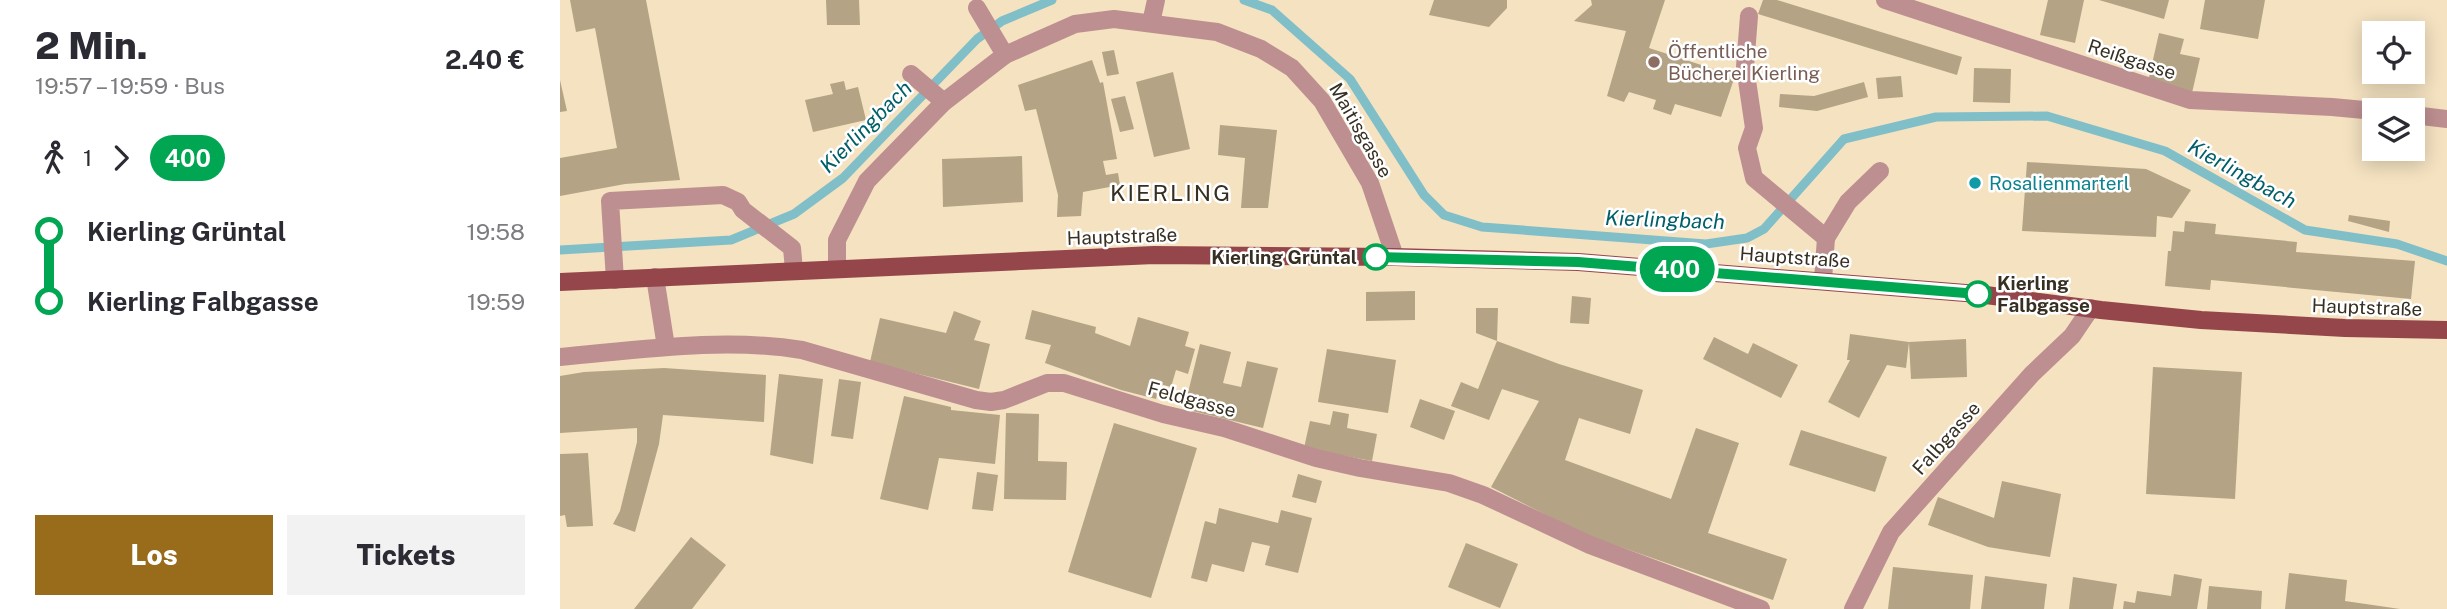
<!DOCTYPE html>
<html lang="de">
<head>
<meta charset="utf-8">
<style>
	body { margin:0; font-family:"Public Sans",sans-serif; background:#f2f2f3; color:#2b2b33; height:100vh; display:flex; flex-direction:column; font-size:26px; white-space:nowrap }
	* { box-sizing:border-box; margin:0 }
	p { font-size:23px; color:#7c7c81 }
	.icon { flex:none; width:38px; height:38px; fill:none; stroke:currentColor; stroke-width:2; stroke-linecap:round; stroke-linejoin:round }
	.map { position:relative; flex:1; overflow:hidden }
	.drawer { display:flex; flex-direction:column; background:#fff; width:560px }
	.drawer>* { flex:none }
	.badge { padding:0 14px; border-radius:23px; font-size:24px; line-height:46px }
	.fabs { position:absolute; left:1802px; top:21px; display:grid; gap:14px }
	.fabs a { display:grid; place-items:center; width:63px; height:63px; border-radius:0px; background:#fff; box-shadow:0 4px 18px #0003; font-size:35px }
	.map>.badge { position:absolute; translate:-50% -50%; box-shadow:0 0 0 4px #fff }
	.legs { display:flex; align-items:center; gap:10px; height:77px; padding:0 35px; font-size:23px }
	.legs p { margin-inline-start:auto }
	.overview { display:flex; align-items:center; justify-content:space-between; height:119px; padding:0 35px }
	h1 { font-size:38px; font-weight:800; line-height:52px }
	.button { display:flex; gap:14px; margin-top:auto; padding:14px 35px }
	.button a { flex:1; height:80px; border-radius:0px; background:#986c1b; color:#fff; font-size:28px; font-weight:800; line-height:80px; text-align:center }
	.button a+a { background:#f2f2f3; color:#2b2b33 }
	ul { padding:0 35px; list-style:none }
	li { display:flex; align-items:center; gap:24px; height:70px; font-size:26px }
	li i { display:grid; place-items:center; width:10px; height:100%; margin:0 9px; background:currentColor }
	li i::after { content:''; width:18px; height:18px; margin:-9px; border:5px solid; border-radius:50%; background:#fff }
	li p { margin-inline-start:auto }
	li:first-child i { background:linear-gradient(#0000 50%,currentColor 0) }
	li:last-child i { background:linear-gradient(currentColor 50%,#0000 0) }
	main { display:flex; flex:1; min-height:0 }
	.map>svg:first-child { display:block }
</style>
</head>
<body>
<main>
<section class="drawer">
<div class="overview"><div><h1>2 Min.</h1><p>19:57 – 19:59 · Bus</p></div><b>2.40 €</b></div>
<div class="legs"><svg class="icon" aria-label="walk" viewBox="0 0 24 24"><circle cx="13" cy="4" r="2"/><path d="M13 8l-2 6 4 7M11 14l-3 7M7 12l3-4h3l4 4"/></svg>1<svg class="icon" aria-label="forward" viewBox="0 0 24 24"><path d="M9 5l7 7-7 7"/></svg><b class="badge" style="background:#00a651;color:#fff">400</b></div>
<ul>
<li><i style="color:#00a651"></i><b>Kierling Grüntal</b><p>19:58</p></li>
<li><i style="color:#00a651"></i><b>Kierling Falbgasse</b><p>19:59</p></li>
</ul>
<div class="button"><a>Los</a><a>Tickets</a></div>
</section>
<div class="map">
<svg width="1887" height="609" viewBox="0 0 1887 609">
	<rect width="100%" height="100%" fill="#f4e2c1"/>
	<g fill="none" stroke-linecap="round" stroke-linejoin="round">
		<g stroke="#80bec8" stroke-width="9">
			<path d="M684 0 712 10 790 79 864 195 884 215 922 227 1146 244 1187 238 1204 229 1284 139 1376 117 1487 116 1605 151 1745 230 1837 244 1887 261"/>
			<path d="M0 250 171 240 234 214 283 178 417 39 442 21 492 0"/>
		</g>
	</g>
	<g fill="#b4a384">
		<path d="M10 0H86L120 180 65 184 0 196V158L57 148 35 28 16 32Z"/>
		<path d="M266 0H299L300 25H267Z"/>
		<path d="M874 0H947V8L929 27 869 15Z"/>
		<path d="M1031 0H1105L1089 48 1175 76 1161 117 1115 104 1111 115 1093 109 1096 100 1069 92 1064 102 1047 96 1066 31 1014 21 1032 5Z"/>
		<path d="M1203 0H1217L1402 57 1397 75 1198 14Z"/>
		<path d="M1488 0H1524L1515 43 1480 35Z"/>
		<path d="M1539 0H1609L1604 19Z"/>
		<path d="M1645 0H1705L1698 39 1640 29Z"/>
		<path d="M1599 33 1624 39 1620 54 1640 58 1632 93 1588 82Z"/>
		<path d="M554 50 559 74 547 76 542 52Z"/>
		<path d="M532 60 540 83 543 82 557 159 543 161 546 175 558 173 560 185 523 192 521 216 497 217 498 195 476 109 465 111 458 85Z"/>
		<path d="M1414 68 1451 69 1450 103 1413 102Z"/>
		<path d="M613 72 630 149 594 157 576 82Z"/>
		<path d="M1341 76 1343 97 1318 99 1316 78Z"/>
		<path d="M0 80 7 111 0 112Z"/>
		<path d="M284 81 286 90 298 87 306 120 253 132 245 100 273 94 270 84Z"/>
		<path d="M1304 82 1308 97 1257 111 1219 107 1220 94 1254 96Z"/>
		<path d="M565 96 574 129 560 132 551 99Z"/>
		<path d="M660 125 717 130 708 208H681L685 158 658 155Z"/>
		<path d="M462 156 463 202 383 207 382 159Z"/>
		<path d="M1467 162 1586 169 1631 190 1612 218 1597 216 1596 237 1462 231Z"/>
		<path d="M1789 215 1830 221 1829 232 1788 221Z"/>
		<path d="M1625 221 1656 224 1655 234 1737 242 1736 252 1855 261 1851 299 1651 280 1650 290 1605 286 1608 251H1611L1613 231 1624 232Z"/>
		<path d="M855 291V320L806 321V292Z"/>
		<path d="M1012 296 1031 298 1029 324 1010 323Z"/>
		<path d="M916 308H938L937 341 916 333Z"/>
		<path d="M472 310 536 327 535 333 570 346 578 317 629 332 625 346 635 349 628 374 616 370 611 387 600 384 596 399 561 390 485 363 491 345 465 339Z"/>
		<path d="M394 311 421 321 414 340 430 344 419 389 310 362 320 318 386 333Z"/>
		<path d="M1290 334 1349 342 1346 368 1327 365 1299 418 1268 402 1290 360H1287Z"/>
		<path d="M1154 337 1188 354 1193 343 1238 365 1221 398 1143 359Z"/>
		<path d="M1406 339 1407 377 1351 379 1349 342Z"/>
		<path d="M937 341 999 364 1083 390 1070 434 1019 418 1005 460 1111 499 1136 428 1179 443 1148 533 1227 559 1213 600 1026 535 931 487 979 401 942 389 929 420 891 406 901 382 918 389Z"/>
		<path d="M640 344 671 352 663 383 681 387 687 361 718 368 703 428 624 409Z"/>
		<path d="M767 349 836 360 828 413 758 402Z"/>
		<path d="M1593 367 1682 372 1675 499 1586 494Z"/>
		<path d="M104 368 206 375 204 422 103 415 99 444 75 532 53 524 60 511 77 442V428L0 433V376L24 372Z"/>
		<path d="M219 374 263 379 253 464 210 455Z"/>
		<path d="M279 379 301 382 293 439 271 436Z"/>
		<path d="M344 396 391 407V410L440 415 435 464 379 458 368 510 320 499Z"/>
		<path d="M860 399 895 411 884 440 850 427Z"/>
		<path d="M773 411 789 414 787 428 817 434 812 461 744 448 750 421 770 425Z"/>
		<path d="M446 413 479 414 478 461 507 462 506 500 444 499Z"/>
		<path d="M554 423 637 448 591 598 508 572Z"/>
		<path d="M1241 430 1327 457 1315 492 1229 465Z"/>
		<path d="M28 453 33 526 7 527 5 515 0 516V454Z"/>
		<path d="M417 472 438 475 433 511 412 509Z"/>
		<path d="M738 474 762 481 756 503 732 497Z"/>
		<path d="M1442 481 1501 494 1490 557 1428 547 1368 525 1378 497 1434 518Z"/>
		<path d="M659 508 718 523 721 510 752 518 738 573 705 565 710 546 692 542 684 572 652 564 647 582 631 578 645 521 656 524Z"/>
		<path d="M131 537 166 565 132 609H74Z"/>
		<path d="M906 543 958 564 940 608 888 587Z"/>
		<path d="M1333 567 1413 575 1410 609H1328Z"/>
		<path d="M1729 573 1787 580 1785 601 1840 609H1725Z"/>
		<path d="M1614 574 1642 579 1637 609H1563L1564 601 1575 603 1577 591 1611 596Z"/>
		<path d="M1425 576 1487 584 1484 609H1421Z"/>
		<path d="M1513 577 1557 584 1553 609H1509Z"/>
		<path d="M1649 586 1702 591 1701 609H1647Z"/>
	</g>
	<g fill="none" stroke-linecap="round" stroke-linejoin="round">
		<g stroke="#bd8f90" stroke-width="18">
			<path d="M1325 0 1630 100 1772 107 1815 111"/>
			<path d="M417 8 445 55"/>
			<path d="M1189 16 1185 67 1194 128 1187 148 1194 178 1266 238 1263 280"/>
			<path d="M591 23 596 0"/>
			<path d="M351 74 384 102"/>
			<path d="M1853 115 1887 119"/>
			<path d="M1266 238 1288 202 1320 171"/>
			<path d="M277 268V240L307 181 384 102 445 55 515 24 554 19 657 32 701 49 732 68 762 101 810 183 835 257"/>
			<path d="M95 277 106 347"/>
			<path d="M55 280 50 201 163 195 178 202 183 210 232 248 234 270"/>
			<path d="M0 357C78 350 164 337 242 350L416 400 431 402 444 400 487 383H504L603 414 664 428 756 458 800 468 889 483 923 495 1030 545 1201 609"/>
			<path d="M1293 609 1331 532 1472 374 1512 336 1531 308"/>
		</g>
		<path stroke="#95464b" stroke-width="18" d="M0 282 594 255 835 257 1018 262 1418 294 1541 310 1641 320 1785 328 1887 330"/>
	</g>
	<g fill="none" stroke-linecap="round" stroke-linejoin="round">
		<defs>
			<path id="line-1" d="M816 257 1018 262 1418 294"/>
		</defs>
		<use href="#line-1" stroke="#fff" stroke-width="16"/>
		<use href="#line-1" stroke="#00a651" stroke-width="10"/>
	</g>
	<circle fill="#8d6e63" stroke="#fff" stroke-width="2.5" cx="1094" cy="62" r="7"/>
	<circle fill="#0f9aa8" stroke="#fff" stroke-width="2.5" cx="1415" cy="183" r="7"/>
	<g fill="#fff" stroke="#00a651" stroke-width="3.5">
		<circle cx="816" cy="257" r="12"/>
		<circle cx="1418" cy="294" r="12"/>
	</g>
	<g text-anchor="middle" stroke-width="5" stroke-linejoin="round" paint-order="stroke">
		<g font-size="19" fill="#785e54" stroke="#fff" text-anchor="start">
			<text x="1108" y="58">Öffentliche<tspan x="1108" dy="22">Bücherei Kierling</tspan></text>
		</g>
		<g font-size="19" fill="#362f22" stroke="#fff">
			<text transform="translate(1572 59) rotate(18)" y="7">Reißgasse</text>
			<text transform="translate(801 130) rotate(60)" y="7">Maitisgasse</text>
			<text transform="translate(562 236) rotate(-2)" y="7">Hauptstraße</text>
			<text transform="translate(1235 257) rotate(4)" y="7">Hauptstraße</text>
			<text transform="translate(1807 307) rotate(2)" y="7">Hauptstraße</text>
			<text transform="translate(632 399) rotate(15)" y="7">Feldgasse</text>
			<text transform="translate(1386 438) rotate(-48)" y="7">Falbgasse</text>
		</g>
		<g font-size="19" fill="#0d838f" stroke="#fff" text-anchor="start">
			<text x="1429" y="190">Rosalienmarterl</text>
		</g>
		<g font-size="19" font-weight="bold" fill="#362f22" stroke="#fff" text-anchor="end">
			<text x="797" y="264">Kierling Grüntal</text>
			<text x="1437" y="290" text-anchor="start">Kierling<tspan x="1437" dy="22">Falbgasse</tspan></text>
		</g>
		<g font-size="21" font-style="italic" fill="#005e69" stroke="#fff">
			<text transform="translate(306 127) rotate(-45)" y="7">Kierlingbach</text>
			<text transform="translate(1682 174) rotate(29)" y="7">Kierlingbach</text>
			<text transform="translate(1105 220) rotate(2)" y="7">Kierlingbach</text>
		</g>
		<g font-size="23" letter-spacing="2" fill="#362f22" stroke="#fff">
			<text x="611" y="201">KIERLING</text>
		</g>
	</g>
</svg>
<div class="fabs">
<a><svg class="icon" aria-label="locate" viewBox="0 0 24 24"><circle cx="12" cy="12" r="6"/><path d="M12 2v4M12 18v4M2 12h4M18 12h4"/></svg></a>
<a><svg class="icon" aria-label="layers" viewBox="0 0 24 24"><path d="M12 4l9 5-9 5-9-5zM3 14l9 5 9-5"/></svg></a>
</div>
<b class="badge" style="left:1117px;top:269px;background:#00a651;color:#fff">400</b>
</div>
</main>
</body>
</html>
